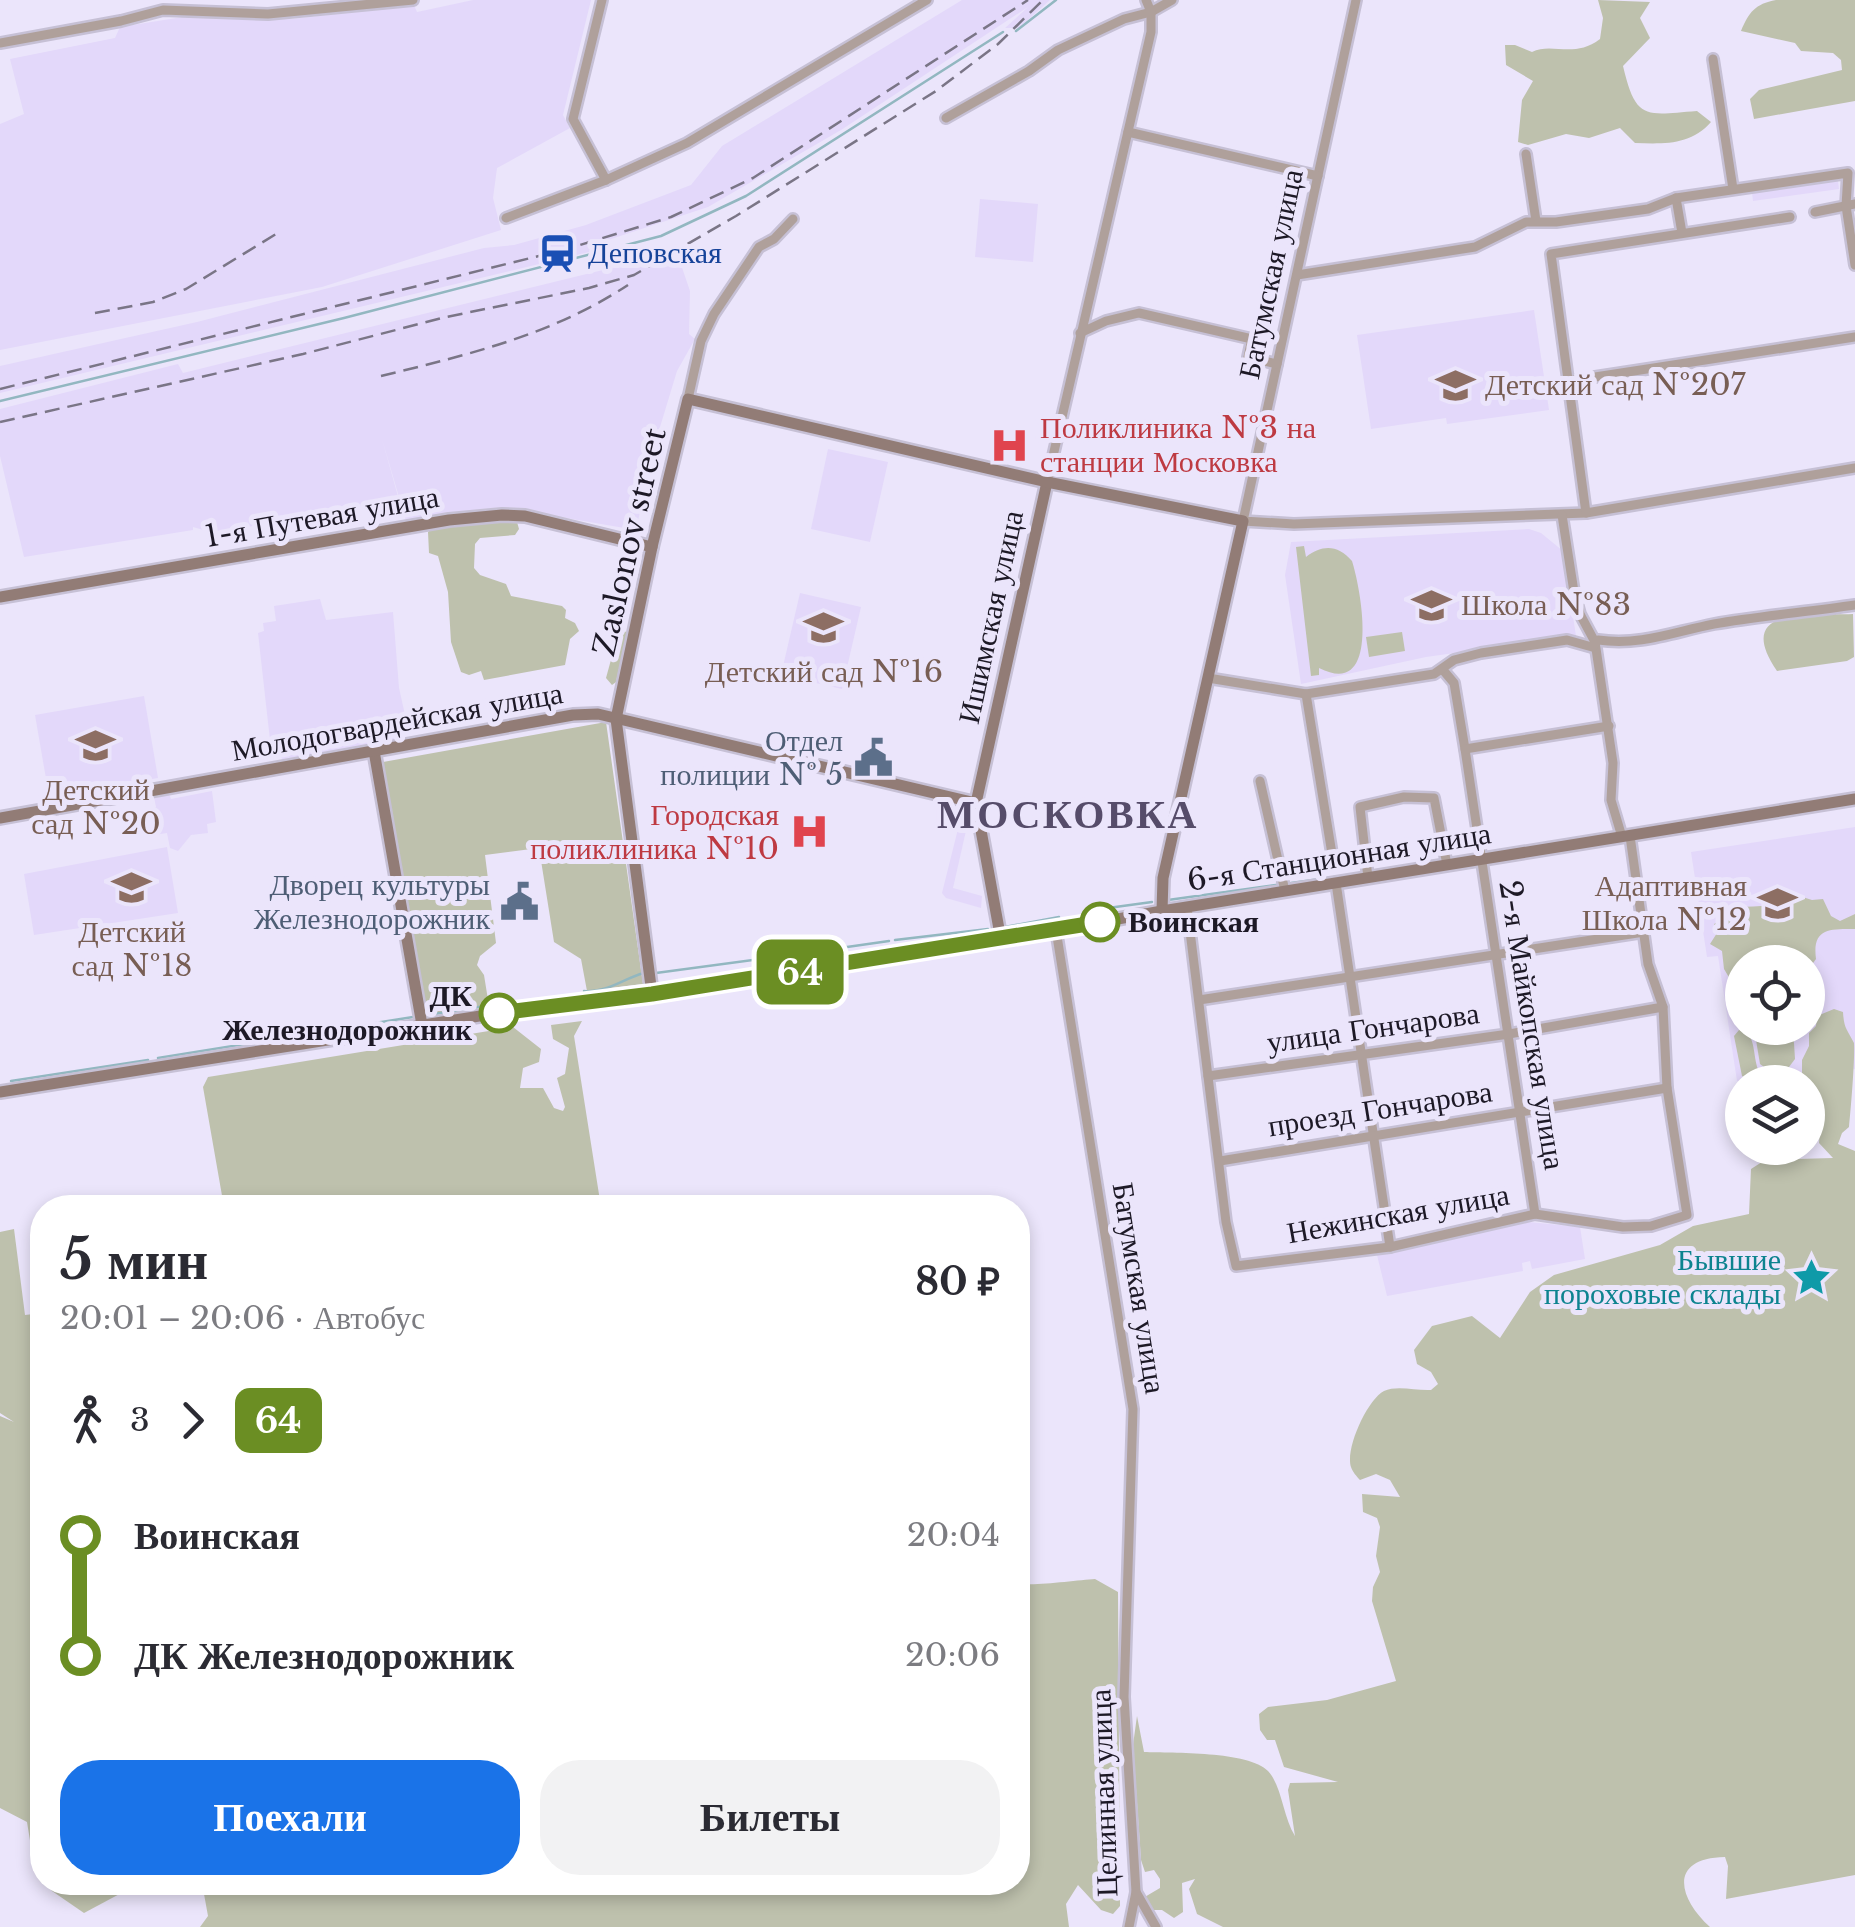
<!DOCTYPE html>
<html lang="ru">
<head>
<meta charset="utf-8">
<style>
	body { margin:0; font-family:"Libre Baskerville",serif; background:#f2f2f3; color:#2b2b33; height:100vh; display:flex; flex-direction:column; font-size:38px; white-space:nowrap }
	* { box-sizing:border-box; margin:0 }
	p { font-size:32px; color:#7c7c81 }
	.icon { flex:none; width:55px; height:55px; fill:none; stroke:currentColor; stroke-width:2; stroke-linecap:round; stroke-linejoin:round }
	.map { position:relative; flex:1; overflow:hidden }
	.drawer { position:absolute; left:30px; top:1195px; width:1000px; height:700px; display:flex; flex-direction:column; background:#fff; border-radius:40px; box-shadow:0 5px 15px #0003 }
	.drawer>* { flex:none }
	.badge { padding:0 20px; border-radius:15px; font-size:35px; line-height:65px }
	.buttons { position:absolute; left:1725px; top:945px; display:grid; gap:20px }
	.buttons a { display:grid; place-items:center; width:100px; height:100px; border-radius:50%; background:#fff; box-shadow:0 5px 15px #0003; font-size:50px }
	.map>.badge { position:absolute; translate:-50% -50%; box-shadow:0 0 0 5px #fff }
	.legs { display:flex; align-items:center; gap:15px; height:110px; padding:0 30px; font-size:32px }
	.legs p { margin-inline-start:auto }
	.headline { display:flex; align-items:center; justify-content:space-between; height:170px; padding:0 30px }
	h1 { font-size:55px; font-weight:700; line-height:75px }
	.action { display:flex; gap:20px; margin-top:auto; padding:20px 30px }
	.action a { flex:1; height:115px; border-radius:40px; background:#1a73e8; color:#fff; font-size:40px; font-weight:700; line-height:115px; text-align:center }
	.action a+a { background:#f2f2f3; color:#2b2b33 }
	ul { padding:0 30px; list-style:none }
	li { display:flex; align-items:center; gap:35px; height:120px; font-size:38px }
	li i { display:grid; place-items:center; width:15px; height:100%; margin:0 12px; background:currentColor }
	li i::after { content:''; width:25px; height:25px; margin:-12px; border:8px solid; border-radius:50%; background:#fff }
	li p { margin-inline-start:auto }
	li:first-child i { background:linear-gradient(#0000 50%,currentColor 0) }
	li:last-child i { background:linear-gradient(currentColor 50%,#0000 0) }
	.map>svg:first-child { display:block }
</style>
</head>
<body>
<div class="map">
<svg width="1855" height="1927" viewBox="0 0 1855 1927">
	<rect width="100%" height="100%" fill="#ebe5fb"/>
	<g fill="#e3d8fa" fill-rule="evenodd">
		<path d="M473 0H591L563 115 570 128 497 168 493 198 501 230 322 287 0 350V124L24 114 10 59 115 38 120 27 189 16 292 19 414 5 417 12Z"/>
		<path d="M962 0H1050L1019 28H1005L1028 7 841 130 708 207 608 240 610 247 0 393V366L197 322 484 248 514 245 586 225 691 185 722 146Z"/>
		<path d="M1838 181 1839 189 1753 201 1752 193Z"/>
		<path d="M980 199 1038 204 1033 262 975 257Z"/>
		<path d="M675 247 690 291 689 334 695 339 677 371 657 437 636 530 508 508 406 521 382 439 399 500 214 533 193 527V530L24 557 0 456V409L178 364 183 373 607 269Z"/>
		<path d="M1534 310 1549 410 1447 424 1446 418 1371 429 1357 335Z"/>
		<path d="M828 449 888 462 870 542 811 529Z"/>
		<path d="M1529 529 1541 533 1563 551 1576 636 1426 657 1301 684 1285 575 1291 542Z"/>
		<path d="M800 593 861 607 842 689 781 675Z"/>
		<path d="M320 599 326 620 393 612 399 688 405 715 397 716 399 742 283 762 281 756 272 758 258 633 264 631 263 623 276 621 274 606Z"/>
		<path d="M144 696 158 778 49 796 35 715Z"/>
		<path d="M212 791 216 822 207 824 208 833 191 835 178 851 170 848 167 833 154 835 150 808 156 807 154 797 169 794 171 799Z"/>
		<path d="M941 801 964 808 970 813 953 888 982 896 981 908 946 898 942 893 960 821 938 814Z"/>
		<path d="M1855 827V1069L1737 1081 1718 956 1707 957 1691 852ZM1742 962H1808V1028H1742Z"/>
		<path d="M167 847 178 913 34 935 24 874Z"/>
		<path d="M1529 1222 1580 1227 1585 1259 1532 1269 1530 1261 1522 1263 1523 1271 1387 1296 1377 1255Z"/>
	</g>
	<g fill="#bec1ad">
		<path d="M1598 0 1650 2 1640 18 1650 38 1623 66C1636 121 1645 115 1697 111L1711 122C1691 145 1665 144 1635 143L1620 128 1589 138 1566 134 1528 145 1518 142 1522 100 1533 81 1506 65 1505 45H1515L1532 52C1552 42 1574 59 1600 39L1603 18Z"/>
		<path d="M1776 0H1855V101L1754 119 1750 99 1759 90 1842 70 1841 60 1833 53 1801 51 1795 43 1741 31C1749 12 1755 4 1776 0Z"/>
		<path d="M502 518 517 522 519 529 515 535 480 538 475 544 474 568 480 575 506 584 511 596 562 606 566 610 565 618 575 623 579 631 570 639 565 665 484 680 481 671 469 675 461 672 451 642 448 592 438 556 429 553 428 532 434 527Z"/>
		<path d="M1304 546 1306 557C1323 544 1338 545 1352 561 1361 589 1382 700 1319 668V675L1311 676 1296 547Z"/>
		<path d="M1853 614 1854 657 1847 661 1777 671C1732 605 1811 616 1853 614Z"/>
		<path d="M620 627 627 633 616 682 612 685 606 678Z"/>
		<path d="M1402 632 1405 651 1369 657 1366 637Z"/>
		<path d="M606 722 643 984 587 991 581 959 554 942 539 848 485 855 496 943 480 956 477 965 484 975 489 1006 426 1016 383 762Z"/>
		<path d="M1793 894 1812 900 1823 899 1831 916 1840 921 1855 914V929C1829 929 1812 928 1816 959L1808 970V962H1788L1786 950 1779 945 1766 950 1761 962H1742V978L1730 979 1724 969 1722 951 1710 944 1717 933 1714 924 1726 918 1730 905C1746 909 1761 905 1777 905Z"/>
		<path d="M1834 1009 1843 1012C1844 1029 1847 1029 1854 1043 1855 1059 1851 1108 1849 1127L1842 1133 1838 1144 1855 1151V1875L1726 1899 1728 1866 1725 1857C1668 1858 1678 1898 1710 1927H1223L1197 1914 1189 1889 1195 1879 1182 1883 1183 1912 1174 1918 1162 1910H1152L1143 1898 1160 1888V1879L1154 1870 1145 1872 1141 1860 1133 1745 1137 1716 1144 1752C1172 1753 1249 1751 1268 1771 1282 1786 1283 1817 1295 1836L1288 1790 1290 1783 1338 1782 1284 1767 1275 1740H1267L1260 1730 1259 1714 1268 1707 1327 1700 1396 1681 1372 1601 1373 1587 1380 1572 1376 1556 1380 1527 1377 1518 1363 1512 1362 1494 1400 1497 1390 1480 1376 1474 1360 1480C1357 1477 1352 1471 1351 1467 1345 1449 1367 1400 1384 1391 1397 1385 1417 1391 1431 1390L1438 1384 1431 1372 1417 1364 1414 1350 1432 1326 1472 1316 1500 1338 1530 1292 1554 1275 1660 1245 1693 1226 1749 1214 1751 1169 1765 1160 1833 1158 1819 1143 1820 1129C1807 1116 1808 1102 1808 1082H1802V1060L1809 1046V1033L1816 1026 1817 1016Z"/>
		<path d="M582 1021 574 1036 601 1207H224L203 1087 208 1077 513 1027 541 1049 539 1062 523 1068 520 1088H543L554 1108 563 1111 565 1107 557 1078 565 1074 569 1048 553 1039 551 1025Z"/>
		<path d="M1754 1028H1793L1795 1059 1786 1071 1772 1073 1760 1064Z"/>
		<path d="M1739 1030H1746C1756 1042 1753 1058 1759 1072L1750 1080 1742 1076 1734 1036Z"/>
		<path d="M14 1229 25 1315 42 1313V1873L32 1853 27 1822 0 1808V1416L14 1422 0 1413V1232Z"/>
		<path d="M1095 1579 1118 1592 1120 1906 1113 1914 1101 1910 1078 1885 1066 1904 1069 1927H200L208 1916 202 1883 1018 1882V1583C1030 1587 1077 1580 1095 1579Z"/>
		<path d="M47 1883H140L84 1913 52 1891Z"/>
	</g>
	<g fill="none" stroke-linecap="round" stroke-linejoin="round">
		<g stroke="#92b7c0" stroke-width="2.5">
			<path d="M1016 31 1056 0"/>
			<path d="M0 401 344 318 661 236 746 196 1003 32"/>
			<path d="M1291 883 1356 874"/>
			<path d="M1168 900 1276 885"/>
			<path d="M1108 908 1152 902"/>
			<path d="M1098 910 1102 909"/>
			<path d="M1005 927 1059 917"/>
			<path d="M895 940 988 929"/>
			<path d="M819 951 889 941"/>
			<path d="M656 973 806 953"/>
			<path d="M584 991C607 993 622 979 644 973"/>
			<path d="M428 1015 485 1006"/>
			<path d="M299 1035 413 1017"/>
			<path d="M158 1058 288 1037"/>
			<path d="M11 1081 148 1060"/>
		</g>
		<defs>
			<g id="street">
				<path d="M602 0 573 119 606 180"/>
				<path d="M1356 0 1243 521 1294 524 1586 513 1855 468"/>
				<path d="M0 43 121 21 163 10 268 14 413 0"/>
				<path d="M1713 59 1733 189"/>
				<path d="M946 118 1029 71 1058 50 1124 19 1151 12 1172 0"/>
				<path d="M1128 132 1318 176"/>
				<path d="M1526 154 1536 221"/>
				<path d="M1676 198 1682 233"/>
				<path d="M1815 212 1855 204"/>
				<path d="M506 218 606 180 687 143 927 0"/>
				<path d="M1297 275 1475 247 1526 222H1556L1648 209 1676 198 1848 173 1846 206 1855 265"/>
				<path d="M1080 333 1106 321 1139 313 1252 339 1248 357 1277 364"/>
				<path d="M1569 381 1855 337"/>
				<path d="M688 399 701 341 714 314 759 247 774 239 793 219"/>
				<path d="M1047 482 1151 32V12L1146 0"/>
				<path d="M1586 513 1551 254 1790 217"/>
				<path d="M1562 515 1574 592 1580 614 1595 642 1613 763 1611 800 1622 837"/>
				<path d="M1443 670 1454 683 1465 749 1535 1214"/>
				<path d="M1208 678 1306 694 1434 674 1454 660 1481 653 1567 640 1592 647 1598 640C1641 646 1673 632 1714 624 1760 616 1808 612 1855 605"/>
				<path d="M1306 694 1333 860"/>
				<path d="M1465 749 1609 726"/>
				<path d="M1260 781 1285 891"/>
				<path d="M1368 878 1360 807 1404 797 1434 798 1447 865"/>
				<path d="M1336 883 1390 1247"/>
				<path d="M1187 907 1226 1222 1236 1266 1390 1247 1535 1214 1623 1227 1651 1226 1687 1215 1667 1088 1663 1007 1648 964 1630 836"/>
				<path d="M1056 930 1133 1409 1124 1697 1136 1892 1129 1927"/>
				<path d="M1199 1000 1644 932"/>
				<path d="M1208 1076 1509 1034 1663 1007"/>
				<path d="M1220 1161 1667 1088"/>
				<path d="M1136 1892 1156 1927"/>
			</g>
			<g id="secondary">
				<path d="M0 597 449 520 502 515 525 516 652 547"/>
				<path d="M374 751 422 1025"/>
				<path d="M0 818 573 715 598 714 976 803"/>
				<path d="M1001 940 976 803 1047 482"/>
				<path d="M652 994 616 719 652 547 688 399 1047 482 1243 521 1163 878 1162 911"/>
				<path d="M0 1092 524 1009 652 994 1001 940 1162 911 1855 799"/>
			</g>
		</defs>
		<use href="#street" stroke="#c6c0d5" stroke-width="14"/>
		<use href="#secondary" stroke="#c6c0d5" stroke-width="16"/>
		<use href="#street" stroke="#afa09b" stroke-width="9"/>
		<use href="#secondary" stroke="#927c76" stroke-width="11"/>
		<g stroke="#7a7586" stroke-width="2.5" stroke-dasharray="15 8" stroke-linecap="butt">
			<path d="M95 313 153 302 186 289 281 231"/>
			<path d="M381 376C467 355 552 335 628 285"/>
			<path d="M0 389 567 249 671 217 753 178 1028 0"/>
			<path d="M0 422 303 354 446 317 589 288 634 275 736 216 936 91 998 44 1043 0"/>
		</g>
	</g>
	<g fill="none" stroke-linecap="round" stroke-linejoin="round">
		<defs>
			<path id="line-1" d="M499 1013 652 994 1100 922"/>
		</defs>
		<use href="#line-1" stroke="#fff" stroke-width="22"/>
		<use href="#line-1" stroke="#6b8e23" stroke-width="15"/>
	</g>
	<defs>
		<symbol id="station-bare" viewBox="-9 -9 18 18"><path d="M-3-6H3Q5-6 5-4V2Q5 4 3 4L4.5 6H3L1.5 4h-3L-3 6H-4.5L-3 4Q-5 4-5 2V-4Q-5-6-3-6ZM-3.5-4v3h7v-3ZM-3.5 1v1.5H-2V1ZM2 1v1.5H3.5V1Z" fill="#1a4fb4" stroke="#ebe5fb" stroke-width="2.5" paint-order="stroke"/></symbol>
		<symbol id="school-bare" viewBox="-9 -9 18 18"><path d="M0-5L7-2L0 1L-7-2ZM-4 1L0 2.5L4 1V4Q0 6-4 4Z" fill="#8d6e63" stroke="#ebe5fb" stroke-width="2.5" paint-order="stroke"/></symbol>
		<symbol id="hospital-bare" viewBox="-9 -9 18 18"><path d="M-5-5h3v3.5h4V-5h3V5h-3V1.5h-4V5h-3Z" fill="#e0444e" stroke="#ebe5fb" stroke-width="2.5" paint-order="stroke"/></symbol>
		<symbol id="civic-bare" viewBox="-9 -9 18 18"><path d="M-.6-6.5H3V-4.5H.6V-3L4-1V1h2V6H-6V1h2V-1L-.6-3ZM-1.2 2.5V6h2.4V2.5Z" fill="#5c6f8a" stroke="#ebe5fb" stroke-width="2.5" paint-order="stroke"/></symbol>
		<symbol id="sight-bare" viewBox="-9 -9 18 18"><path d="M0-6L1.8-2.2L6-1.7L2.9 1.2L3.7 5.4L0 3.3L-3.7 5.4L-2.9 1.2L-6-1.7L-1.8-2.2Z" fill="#0f9aa8" stroke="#ebe5fb" stroke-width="2.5" paint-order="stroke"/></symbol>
	</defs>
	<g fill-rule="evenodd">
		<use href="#station-bare" x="530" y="226" width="55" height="55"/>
		<use href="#school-bare" x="1428" y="358" width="55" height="55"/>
		<use href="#hospital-bare" x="982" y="418" width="55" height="55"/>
		<use href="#school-bare" x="1404" y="578" width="55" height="55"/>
		<use href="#school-bare" x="796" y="600" width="55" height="55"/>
		<use href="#school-bare" x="68" y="718" width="55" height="55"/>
		<use href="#civic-bare" x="846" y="730" width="55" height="55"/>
		<use href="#hospital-bare" x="782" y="804" width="55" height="55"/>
		<use href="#school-bare" x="104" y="860" width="55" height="55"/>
		<use href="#civic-bare" x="492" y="874" width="55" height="55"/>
		<use href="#school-bare" x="1750" y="876" width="55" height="55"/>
		<use href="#sight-bare" x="1784" y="1250" width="55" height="55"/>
	</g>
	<g fill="#fff" stroke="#6b8e23" stroke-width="5">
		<circle cx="1100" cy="922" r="18"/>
		<circle cx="499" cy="1013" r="18"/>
	</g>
	<g text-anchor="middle" stroke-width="10" stroke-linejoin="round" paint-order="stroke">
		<g font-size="30" fill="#164399" stroke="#ebe5fb" text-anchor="start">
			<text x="588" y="263">Деповская</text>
		</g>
		<g font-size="30" fill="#1d1926" stroke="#ebe5fb">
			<text transform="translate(1271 274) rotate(-78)" y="10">Батумская улица</text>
			<text transform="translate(322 517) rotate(-10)" y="10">1-я Путевая улица</text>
			<text transform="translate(630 542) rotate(-77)" y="10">Zaslonov street</text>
			<text transform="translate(991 617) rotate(-78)" y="10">Ишимская улица</text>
			<text transform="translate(397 722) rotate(-10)" y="10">Молодогвардейская улица</text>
			<text transform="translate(1339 857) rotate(-9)" y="10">6-я Станционная улица</text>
			<text transform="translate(1532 1025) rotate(81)" y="10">2-я Майкопская улица</text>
			<text transform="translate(1373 1028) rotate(-8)" y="10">улица Гончарова</text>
			<text transform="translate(1380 1109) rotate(-9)" y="10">проезд Гончарова</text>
			<text transform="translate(1398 1214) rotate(-10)" y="10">Нежинская улица</text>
			<text transform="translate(1139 1288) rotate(81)" y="10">Батумская улица</text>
			<text transform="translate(1104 1793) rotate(-92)" y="10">Целинная улица</text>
		</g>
		<g font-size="30" fill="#785e54" stroke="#ebe5fb">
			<text x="1485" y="395" text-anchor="start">Детский сад №207</text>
			<text x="1461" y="615" text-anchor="start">Школа №83</text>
			<text x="824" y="682">Детский сад №16</text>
			<text x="96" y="800">Детский<tspan x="96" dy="34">сад №20</tspan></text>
			<text x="1747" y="896" text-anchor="end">Адаптивная<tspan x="1747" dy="34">Школа №12</tspan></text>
			<text x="132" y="942">Детский<tspan x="132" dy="34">сад №18</tspan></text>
		</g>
		<g font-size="30" fill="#be3a42" stroke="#ebe5fb" text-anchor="start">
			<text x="1040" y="438">Поликлиника №3 на<tspan x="1040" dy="34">станции Московка</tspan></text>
			<text x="779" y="825" text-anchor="end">Городская<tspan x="779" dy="34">поликлиника №10</tspan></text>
		</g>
		<g font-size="30" fill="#4e5e75" stroke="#ebe5fb" text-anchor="end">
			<text x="843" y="751">Отдел<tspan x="843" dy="34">полиции № 5</tspan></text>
			<text x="490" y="895">Дворец культуры<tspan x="490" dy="34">Железнодорожник</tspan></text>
		</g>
		<g font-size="30" font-weight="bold" fill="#1d1926" stroke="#ebe5fb" text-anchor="start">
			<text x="1128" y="932">Воинская</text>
			<text x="472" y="1006" text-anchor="end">ДК<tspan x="472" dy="34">Железнодорожник</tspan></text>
		</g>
		<g font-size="30" fill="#0d838f" stroke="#ebe5fb" text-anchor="end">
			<text x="1781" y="1270">Бывшие<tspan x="1781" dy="34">пороховые склады</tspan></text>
		</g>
		<g font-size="40" font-weight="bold" letter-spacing="2.5" fill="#564c6a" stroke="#ebe5fb">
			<text x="1068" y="828">МОСКОВКА</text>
		</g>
	</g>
</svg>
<div class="buttons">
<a><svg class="icon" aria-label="locate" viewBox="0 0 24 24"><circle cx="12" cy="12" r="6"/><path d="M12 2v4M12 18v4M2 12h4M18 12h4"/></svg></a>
<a><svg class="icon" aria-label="layers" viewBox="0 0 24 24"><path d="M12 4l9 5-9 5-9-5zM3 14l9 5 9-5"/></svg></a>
</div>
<b class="badge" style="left:800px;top:972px;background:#6b8e23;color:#fff">64</b>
<section class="drawer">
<div class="headline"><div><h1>5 мин</h1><p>20:01 – 20:06 · Автобус</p></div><b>80 ₽</b></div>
<div class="legs"><svg class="icon" aria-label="walk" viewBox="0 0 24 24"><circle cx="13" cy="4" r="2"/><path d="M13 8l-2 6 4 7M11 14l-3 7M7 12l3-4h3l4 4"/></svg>3<svg class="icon" aria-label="forward" viewBox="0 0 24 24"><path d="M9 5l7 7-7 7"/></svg><b class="badge" style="background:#6b8e23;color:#fff">64</b></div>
<ul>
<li><i style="color:#6b8e23"></i><b>Воинская</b><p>20:04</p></li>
<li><i style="color:#6b8e23"></i><b>ДК Железнодорожник</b><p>20:06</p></li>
</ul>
<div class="action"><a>Поехали</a><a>Билеты</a></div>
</section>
</div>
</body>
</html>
